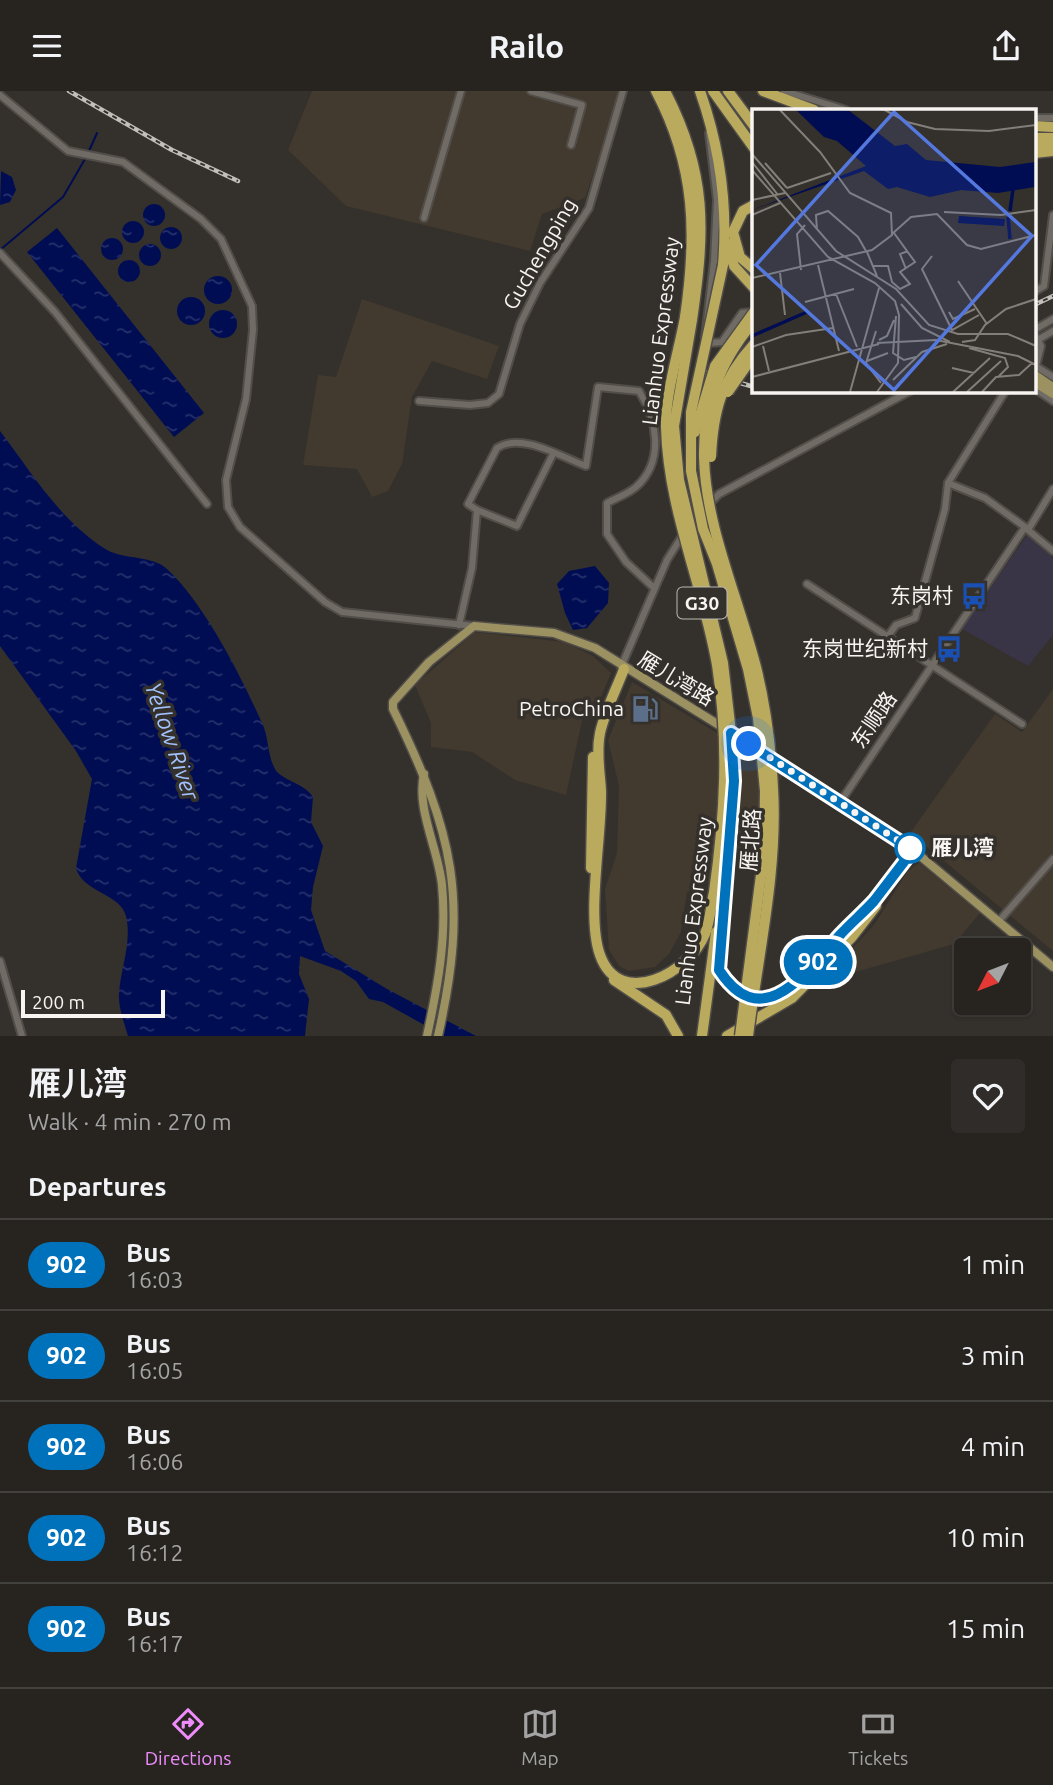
<!DOCTYPE html>
<html lang="en">
<head>
<meta charset="utf-8">
<style>
	body { margin:0; font-family:Ubuntu,"Noto Sans SC",sans-serif; background:#2f2c29; color:#f1f3f6; height:100vh; display:flex; flex-direction:column; font-size:26px; white-space:nowrap }
	* { box-sizing:border-box; margin:0 }
	p { font-size:23px; color:#a4a4a5 }
	.icon { flex:none; width:38px; height:38px; fill:none; stroke:currentColor; stroke-width:2; stroke-linecap:round; stroke-linejoin:round }
	.map { position:relative; height:945px; overflow:hidden }
	.side { display:flex; flex-direction:column; background:#272420; flex:1 }
	.side>* { flex:none }
	.badge { padding:0 14px; border-radius:23px; font-size:24px; line-height:46px }
	.needle { width:46px; rotate:228deg }
	.tools { position:absolute; left:954px; top:847px; display:grid; gap:14px }
	.tools a { display:grid; place-items:center; width:77px; height:77px; border-radius:7px; background:#272420; box-shadow:0 2px 5px #0004,0 0 0 2px #43413e; font-size:35px }
	.scale { position:absolute; left:21px; bottom:18px; width:144px; box-sizing:border-box; padding-left:7px; border:4px solid #f7f4f1; border-top:0; font-size:19px; line-height:24px; white-space:nowrap; color:#f7f4f1; -webkit-text-stroke:5px #34302b; paint-order:stroke }
	.you { position:absolute; width:35px; height:35px; margin:-18px; border:5px solid #fff; border-radius:50%; background:#1a73e8; box-shadow:0 0 0 10px #1a73e833 }
	.map>.badge { position:absolute; translate:-50% -50%; box-shadow:0 0 0 4px #fff }
	h2 { padding:0 28px; font-size:26px; line-height:63px }
	.round { display:grid; place-items:center; flex:none; width:74px; height:74px; border-radius:7px; background:#2f2c29 }
	.headline { display:flex; align-items:center; justify-content:space-between; height:119px; padding:0 28px }
	h1 { font-size:33px; font-weight:600; line-height:52px }
	ul { padding:0; list-style:none }
	li { display:flex; align-items:center; gap:21px; height:91px; padding:0 28px; border-top:2px solid #43413e }
	li div { flex:1 }
	li b { display:block; font-size:26px }
	li em { font-style:normal }
	li .badge { min-width:77px; font-weight:700; text-align:center }
	header { display:flex; justify-content:space-between; align-items:center; height:91px; padding:0 28px; background:#272420; font-size:32px; font-weight:600 }
	.dock { display:flex; justify-content:space-around; align-items:center; height:98px; border-top:2px solid #43413e; background:#272420; font-size:19px; color:#a4a4a5 }
	.dock a { display:grid; justify-items:center; gap:4px }
	.dock .current { color:#ed8cfa }
	.map>svg:first-child { display:block }
</style>
</head>
<body>
<header><svg class="icon" aria-label="menu" viewBox="0 0 24 24"><path d="M4 6h16M4 12h16M4 18h16"/></svg>Railo<svg class="icon" aria-label="share" viewBox="0 0 24 24"><path d="M12 15V3M7 8l5-5 5 5M5 13v7h14v-7"/></svg></header>
<div class="map">
<svg width="1053" height="945" viewBox="0 0 1053 945">
	<defs>
		<pattern id="water-ripples" width="26" height="14" patternUnits="userSpaceOnUse" patternTransform="scale(1.75)"><rect width="26" height="14" fill="#000d53"/><path d="M2 4q2-2 4 0t4 0M15 11q2-2 4 0t4 0" fill="none" stroke="#26316c"/></pattern>
	</defs>
	<rect width="100%" height="100%" fill="#34302b"/>
	<path fill="#393547" d="M1027 444 1053 467V544L1028 575 962 538Z"/>
	<g fill="#42392f">
		<path d="M312 0H622L585 107 542 123 530 160 346 115 288 59Z"/>
		<path d="M362 208 499 255 487 288 432 270 412 306 402 373 388 400 372 406 357 378 303 374 318 284 336 286Z"/>
		<path d="M475 541 565 551 593 565 611 582 599 611 585 616 566 704 515 689 472 661 431 656V632L415 594Z"/>
		<path d="M632 591 784 682 730 782 687 801 681 841 669 863 655 876 629 880 619 875 609 859 605 798 617 762 619 695 608 649Z"/>
		<path d="M1053 598V860L910 742 995 623 1022 641Z"/>
		<path d="M919 772 980 822 954 853 838 886 836 874 874 834 907 781Z"/>
	</g>
	<g fill="url(#water-ripples)">
		<path d="M1 80 12 86 16 99 10 111 0 114Z"/>
		<circle cx="154" cy="124" r="11"/>
		<circle cx="133" cy="141" r="11"/>
		<circle cx="171" cy="147" r="11"/>
		<path d="M57 137 204 322 174 346 27 161Z"/>
		<circle cx="112" cy="158" r="11"/>
		<circle cx="150" cy="164" r="11"/>
		<circle cx="129" cy="180" r="11"/>
		<circle cx="218" cy="199" r="14"/>
		<circle cx="191" cy="220" r="14"/>
		<circle cx="223" cy="233" r="14"/>
		<path d="M0 340C32 382 61 431 107 459 125 469 152 464 167 478 204 512 241 585 262 632 269 646 267 664 275 678 282 690 303 691 313 706L311 731 323 755 313 796 311 819 325 860 387 898 476 945H444L383 911 369 908 356 890 341 880 300 865 299 883 309 908 305 945H128C124 931 118 916 119 902 121 876 132 851 126 825 120 802 83 802 76 777L92 688 76 660 0 555Z"/>
		<path d="M595 475 609 492 608 512 587 537 573 539 565 522 557 493 569 480Z"/>
	</g>
	<g fill="none" stroke-linecap="round" stroke-linejoin="round">
		<g stroke="#000d53" stroke-width="2">
			<path d="M89 60 97 42"/>
			<path d="M0 159 63 106 85 68"/>
		</g>
		<defs>
			<g id="minor">
				<path d="M531 0 582 14 571 54"/>
				<path d="M784 0 846 19"/>
				<path d="M0 4 68 60 123 71 201 128 221 148 252 215 253 239 246 308 226 389 228 416 240 436 325 511 342 521 474 535"/>
				<path d="M1034 27H1053"/>
				<path d="M709 42 717 109 714 170 705 247 710 252 722 251 742 222 754 221"/>
				<path d="M424 127 461 0"/>
				<path d="M0 162 55 221 207 413"/>
				<path d="M1034 201 1044 195 1053 124"/>
				<path d="M1034 239 1053 228"/>
				<path d="M1034 242 1041 255 1036 275"/>
				<path d="M1034 251 1053 240"/>
				<path d="M1034 274 1053 286"/>
				<path d="M1034 297 1053 310"/>
				<path d="M419 310 470 314 488 312 499 303 520 233 540 192 589 117 623 0"/>
				<path d="M948 392 985 407 1025 436"/>
				<path d="M477 419 517 435 553 363"/>
				<path d="M690 433 719 403 912 299"/>
				<path d="M1028 439 1053 460"/>
				<path d="M807 493 1022 633"/>
				<path d="M459 534 472 477 477 419 468 413 497 357C522 341 561 366 586 375L598 296 639 300C657 328 665 370 636 396 628 403 616 407 607 412V443L626 471 654 497"/>
				<path d="M888 545 896 534 915 527 945 418 948 392 1006 299"/>
				<path d="M621 576 667 469 684 442"/>
				<path d="M841 710 1025 436 1028 439 1053 398"/>
				<path d="M999 830 1053 768"/>
				<path d="M0 870 22 945"/>
			</g>
			<g id="major">
				<path d="M1034 283 1053 296"/>
				<path d="M1034 291 1053 303"/>
				<path d="M424 683C416 718 438 757 442 794 447 846 438 894 427 945"/>
				<path d="M438 945C469 809 454 742 393 618V611L429 571 474 535 554 542 595 557 835 706 913 759 1053 876"/>
			</g>
			<g id="highway">
				<path d="M656 0C696 76 697 144 685 226"/>
				<path d="M665 0C708 83 705 140 692 229"/>
				<path d="M700 0C720 57 728 114 723 174"/>
				<path d="M713 0 754 57"/>
				<path d="M728 0 754 35"/>
				<path d="M763 0 814 19"/>
				<path d="M1034 35 1053 36"/>
				<path d="M1034 47H1052"/>
				<path d="M1034 55 1053 53"/>
				<path d="M1034 62 1053 60"/>
				<path d="M754 114 743 120 733 141 740 166 754 178"/>
				<path d="M727 152 734 175 754 197"/>
				<path d="M624 578C616 599 605 620 600 642 596 662 600 681 601 700 602 745 586 825 600 864 620 920 690 881 705 843 710 830 711 814 714 801"/>
				<path d="M732 724 719 879C737 908 764 917 794 897L872 811 913 759"/>
				<path d="M591 777 593 666"/>
				<path d="M614 889 666 924 678 945"/>
				<path d="M702 945 716 841"/>
				<path d="M727 945 792 907 852 846 876 815"/>
			</g>
		</defs>
		<use href="#minor" stroke="#514d49" stroke-width="10"/>
		<use href="#major" stroke="#514d49" stroke-width="11"/>
		<use href="#highway" stroke="#514d49" stroke-width="13"/>
		<use href="#minor" stroke="#706b65" stroke-width="6"/>
		<use href="#major" stroke="#9c9160" stroke-width="8"/>
		<use href="#highway" stroke="#baaa5d" stroke-width="10"/>
		<defs>
			<g id="rail">
				<path d="M69 0 172 59 238 90"/>
				<path d="M1034 214 1053 205"/>
				<path d="M703 281 754 296"/>
				<path d="M773 299H804"/>
			</g>
		</defs>
		<use href="#rail" stroke="#c2bfbb" stroke-width="4.5"/>
		<use href="#rail" stroke="#34302b" stroke-width="2" stroke-dasharray="5" stroke-linecap="butt"/>
		<defs>
			<g id="highway-bridge">
				<path d="M723 174 691 321V380L703 438 717 473 748 578 758 627 765 700 764 761 740 945"/>
				<path d="M685 226C679 260 665 303 666 336 668 418 703 494 717 574 729 651 725 724 714 801"/>
				<path d="M692 229 674 335 679 389 723 572 732 650V724"/>
				<path d="M728 301 754 264"/>
				<path d="M695 341 715 275 754 221"/>
				<path d="M711 366C713 319 722 288 754 253"/>
				<path d="M748 945C758 864 778 779 773 697 771 657 766 616 756 576 724 454 658 344 754 230"/>
			</g>
		</defs>
		<use href="#highway-bridge" stroke="#514d49" stroke-width="13" stroke-linecap="butt"/>
		<use href="#highway-bridge" stroke="#baaa5d" stroke-width="10"/>
	</g>
	<g fill="none" stroke-linecap="round" stroke-linejoin="round">
		<defs>
			<path id="line" d="M731 642 913 759C900 776 887 793 874 810 863 822 851 832 840 844 807 881 762 945 719 879L734 690Z"/>
		</defs>
		<use href="#line" stroke="#fff" stroke-width="16"/>
		<use href="#line" stroke="#0072bc" stroke-width="10"/>
		<path stroke="#f7f4f1" stroke-width="7" stroke-dasharray="0 12.6" d="M749 653 913 759 910 757"/>
	</g>
	<defs>
		<symbol id="bus-bare" viewBox="-9 -9 18 18"><path d="M-5-6H5V4H4V6H2V4H-2V6H-4V4H-5ZM-3.5-4V0h7V-4ZM-3.5 1.2v1.5H-2V1.2ZM2 1.2v1.5H3.5V1.2Z" fill="#1a4fb4" stroke="#34302b" stroke-width="2.5" paint-order="stroke"/></symbol>
		<symbol id="fuel-bare" viewBox="-9 -9 18 18"><path d="M-5.5-6h7V0h2V4h1.3V-2.5L3-4.5l.8-.8L6-3V5H2.5V1h-1V6h-7ZM-4.2-4.7v3.2H.2V-4.7Z" fill="#5c6f8a" stroke="#34302b" stroke-width="2.5" paint-order="stroke"/></symbol>
	</defs>
	<g fill-rule="evenodd">
		<use href="#bus-bare" x="955" y="486" width="38" height="38"/>
		<use href="#bus-bare" x="930" y="539" width="38" height="38"/>
		<use href="#fuel-bare" x="626" y="599" width="38" height="38"/>
	</g>
	<circle fill="#fff" stroke="#0072bc" stroke-width="3.5" cx="910" cy="757" r="14"/>
	<g text-anchor="middle" stroke-width="7" stroke-linejoin="round" paint-order="stroke">
		<rect fill="#34302b" stroke="#bcb9b6" stroke-width="2" x="677.5" y="496.5" width="49" height="31" rx="5"/>
		<g font-size="19" font-weight="bold" fill="#f7f4f1">
			<text x="702" y="519">G30</text>
		</g>
		<g font-size="21" fill="#f7f4f1" stroke="#34302b">
			<text transform="translate(540 163) rotate(-60)" y="7">Guchengping</text>
			<text transform="translate(661 240) rotate(-83)" y="7">Lianhuo Expressway</text>
			<text transform="translate(676 588) rotate(31)" y="7">雁儿湾路</text>
			<text transform="translate(874 629) rotate(-56)" y="7">东顺路</text>
			<text transform="translate(751 749) rotate(-86)" y="7">雁北路</text>
			<text transform="translate(694 820) rotate(-83)" y="7">Lianhuo Expressway</text>
		</g>
		<g font-size="21" fill="#f7f4f1" stroke="#34302b" text-anchor="end">
			<text x="953" y="512">东岗村</text>
			<text x="928" y="565">东岗世纪新村</text>
			<text x="624" y="625">PetroChina</text>
		</g>
		<g font-size="21" font-weight="bold" fill="#f7f4f1" stroke="#34302b" text-anchor="start">
			<text x="931" y="764">雁儿湾</text>
		</g>
		<g font-size="23" font-style="italic" fill="#a1c2ff" stroke="#34302b">
			<text transform="translate(172 650) rotate(71)" y="8">Yellow River</text>
		</g>
	</g>
	<g transform="translate(752 18)">
		<rect width="284" height="284" fill="#34302b"/>
		<path d="M43 0H95L143 37 155 35 174 51 248 58 283 53V78L246 84 209 81 178 88 145 78 136 80 112 62 0 101 114 57 85 32 72 28ZM207 107 253 110 252 117 206 114Z" fill="#000d53"/>
		<path fill="none" stroke="#000d53" stroke-width="3.5" d="M258 102 261 80M256 108 258 130M0 227 55 203"/>
		<path fill="none" stroke="#827e7a" stroke-width="2" d="M131 0 155 13 183 20 237 22 284 16M0 45 84 142 144 180 177 216 206 225H256L284 237M0 53 26 86M13 54 35 79M0 61 76 148 123 174 143 192 147 206 146 254 125 283M35 79 79 64M0 91 33 84M192 103 249 106 284 101M0 106 28 94M65 121 64 106 76 102 106 128 114 142M140 125 159 108 185 105 215 136 229 140 284 126M115 143 125 167M180 147 170 160 200 221 227 206M66 156 87 242M121 157H136L140 173 148 180 158 175 148 163 163 153 142 124M154 160 148 145 156 142M49 161 45 125 53 116M28 164 33 206M0 169 120 141 140 126 139 104 98 84 68 43 27 0M206 172 235 215M84 185 105 238M53 193 102 180M149 195 170 219 198 233M197 203 201 210 223 200M144 207 141 244 152 251 164 248M124 222 114 254 129 274M127 231 135 227 142 211M210 233 223 231 233 216 254 200 284 190M125 234 184 231 266 247 284 256M11 237 17 262M0 238 34 226 81 219M217 239 253 249 256 258 247 267M115 252 136 244M200 259 222 264M0 268 127 235M141 271 170 243 195 235M98 283 127 179M201 283 238 249M215 283 249 252M230 283 244 268 267 266 280 254"/>
		<path fill="#5478de" fill-opacity="0.15" stroke="#5478de" stroke-width="3.5" d="M142 3 280 127 142 281 4 156Z"/>
		<rect width="284" height="284" fill="none" stroke="#f7f4f1" stroke-width="3.5"/>
	</g>
</svg>
<div class="tools">
<a><svg class="needle" viewBox="-14 -14 28 28"><path d="M0-13l5 13h-10z" fill="#e53935"/><path d="M0 13l5-13h-10z" fill="#a4a4a5"/></svg></a>
</div>
<div class="scale">200 m</div>
<div class="you" style="left:749px;top:653px"></div>
<b class="badge" style="left:818px;top:871px;background:#0072bc;color:#fff">902</b>
</div>
<section class="side">
<div class="headline"><div><h1>雁儿湾</h1><p>Walk · 4 min · 270 m</p></div><a class="round"><svg class="icon" aria-label="heart" viewBox="0 0 24 24"><path d="M12 20l-8-8c-3-5 5-10 8-4 3-6 11-1 8 4z"/></svg></a></div>
<h2>Departures</h2>
<ul>
<li><span class="badge" style="background:#0072bc;color:#fff">902</span><div><b>Bus</b><p>16:03</p></div><em>1 min</em></li>
<li><span class="badge" style="background:#0072bc;color:#fff">902</span><div><b>Bus</b><p>16:05</p></div><em>3 min</em></li>
<li><span class="badge" style="background:#0072bc;color:#fff">902</span><div><b>Bus</b><p>16:06</p></div><em>4 min</em></li>
<li><span class="badge" style="background:#0072bc;color:#fff">902</span><div><b>Bus</b><p>16:12</p></div><em>10 min</em></li>
<li><span class="badge" style="background:#0072bc;color:#fff">902</span><div><b>Bus</b><p>16:17</p></div><em>15 min</em></li>
</ul>
</section>
<nav class="dock">
<a class="current"><svg class="icon" aria-label="directions" viewBox="0 0 24 24"><path d="M12 3l9 9-9 9-9-9zM9 14v-3h6M13 9l2 2-2 2"/></svg>Directions</a>
<a><svg class="icon" aria-label="map" viewBox="0 0 24 24"><path d="M3 6l6-2 6 2 6-2v14l-6 2-6-2-6 2zM9 4v14M15 6v14"/></svg>Map</a>
<a><svg class="icon" aria-label="tickets" viewBox="0 0 24 24"><path d="M3 7h18v10H3zM15 7v10"/></svg>Tickets</a>
</nav>
</body>
</html>
